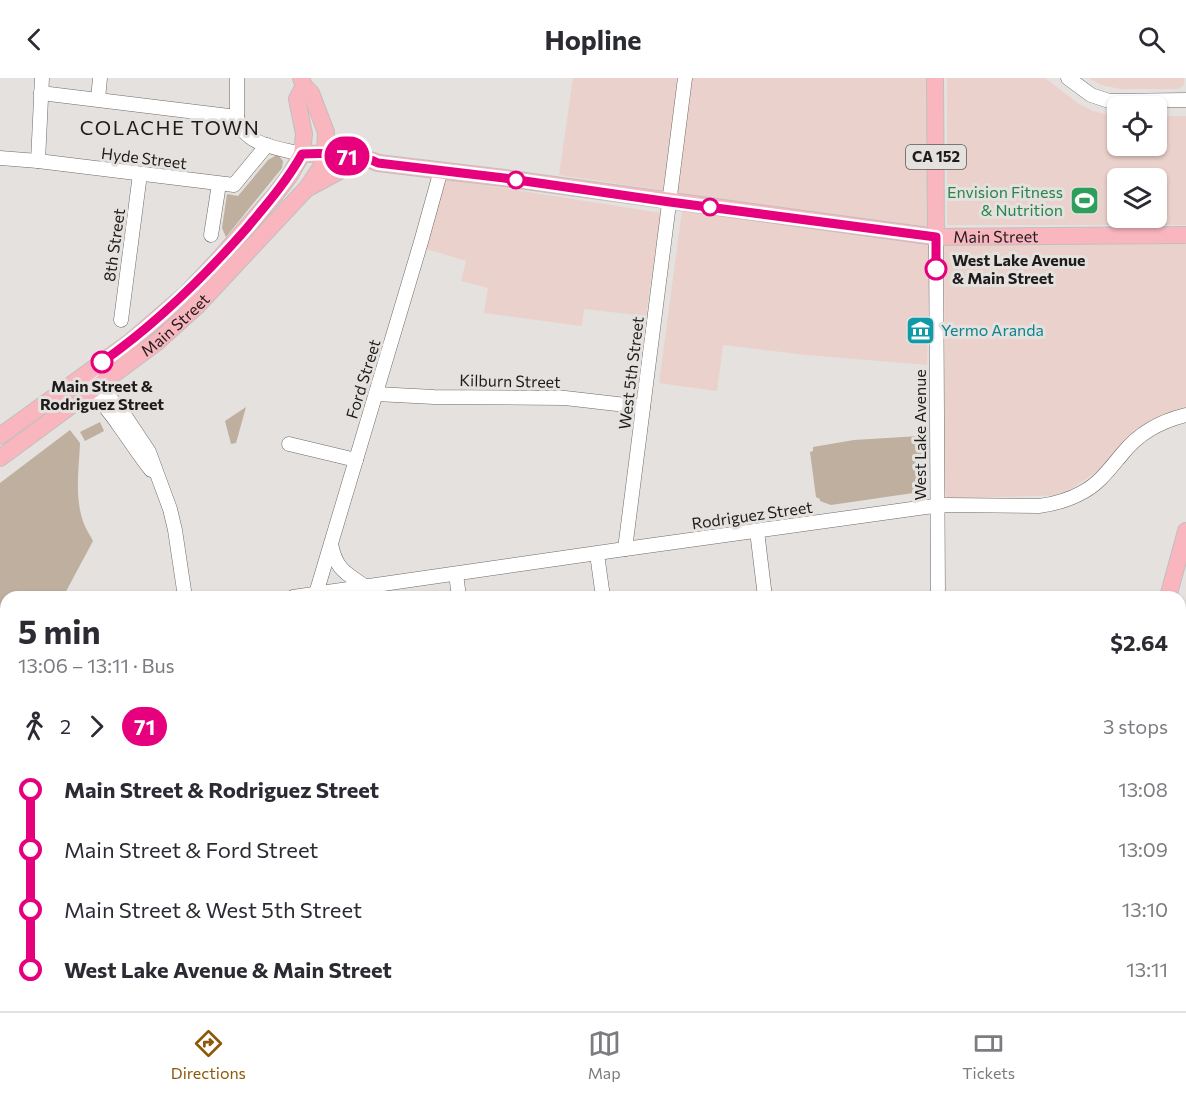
<!DOCTYPE html>
<html lang="en">
<head>
<meta charset="utf-8">
<style>
	body { margin:0; font-family:Commissioner,sans-serif; background:#f7f7f7; color:#2b2b33; height:100vh; display:flex; flex-direction:column; font-size:22px; white-space:nowrap }
	* { box-sizing:border-box; margin:0 }
	p { font-size:20px; color:#7c7c81 }
	.icon { flex:none; width:33px; height:33px; fill:none; stroke:currentColor; stroke-width:2; stroke-linecap:round; stroke-linejoin:round }
	.map { position:relative; flex:1; overflow:hidden }
	.panel { position:absolute; left:0px; top:513px; width:1186px; height:420px; display:flex; flex-direction:column; background:#fff; border-radius:18px 18px 0 0; box-shadow:0 2px 4px #0004 }
	.panel>* { flex:none }
	.badge { padding:0 12px; border-radius:20px; font-size:21px; line-height:39px }
	.fabs { position:absolute; left:1107px; top:18px; display:grid; gap:12px }
	.fabs a { display:grid; place-items:center; width:60px; height:60px; border-radius:9px; background:#fff; box-shadow:0 2px 4px #0004; font-size:30px }
	.map>.badge { position:absolute; translate:-50% -50%; box-shadow:0 0 0 3px #fff }
	.legs { display:flex; align-items:center; gap:9px; height:66px; padding:0 18px; font-size:20px }
	.legs p { margin-inline-start:auto }
	.head { display:flex; align-items:center; justify-content:space-between; height:102px; padding:0 18px }
	h1 { font-size:33px; font-weight:700; line-height:45px }
	ul { padding:0 18px; list-style:none }
	li { display:flex; align-items:center; gap:21px; height:60px; font-size:22px }
	li i { display:grid; place-items:center; width:9px; height:100%; margin:0 8px; background:currentColor }
	li i::after { content:''; width:15px; height:15px; margin:-8px; border:4px solid; border-radius:50%; background:#fff }
	li p { margin-inline-start:auto }
	li:first-child i { background:linear-gradient(#0000 50%,currentColor 0) }
	li:last-child i { background:linear-gradient(currentColor 50%,#0000 0) }
	header { display:flex; justify-content:space-between; align-items:center; height:78px; padding:0 18px; background:#fff; font-size:27px; font-weight:700 }
	.dock { display:flex; justify-content:space-around; align-items:center; height:84px; border-top:2px solid #e1e1e2; background:#fff; font-size:16px; color:#7c7c81 }
	.dock a { display:grid; justify-items:center; gap:3px }
	.dock .current { color:#8d5909 }
	.map>svg:first-child { display:block }
</style>
</head>
<body>
<header><svg class="icon" aria-label="back" viewBox="0 0 24 24"><path d="M15 5l-7 7 7 7"/></svg>Hopline<svg class="icon" aria-label="search" viewBox="0 0 24 24"><circle cx="10" cy="10" r="6"/><path d="M15 15l6 6"/></svg></header>
<div class="map">
<svg width="1186" height="933" viewBox="0 0 1186 933">
	<rect width="100%" height="100%" fill="#e4e1de"/>
	<g fill="#ebd1cb" fill-rule="evenodd">
		<path d="M573 0H931L936 153 559 97Z"/>
		<path d="M947 0H1045L1079 26 1093 33 1104 36 1117 37 1118 68H1156L1157 38H1186V147H947ZM1118 100H1156V140H1118Z"/>
		<path d="M1089 0H1184V7L1178 11H1121L1101 7Z"/>
		<path d="M446 101 661 135 646 238 584 231 582 248 484 235 488 210 461 203 466 183 427 171Z"/>
		<path d="M682 133 796 144 930 161 927 287 807 277 723 267 717 313 659 305Z"/>
		<path d="M1186 159V333L1062 417 947 421 945 411 944 162Z"/>
	</g>
	<path fill="#ebd0d2" d="M1181 692 1186 693V933H80V927H1180Z"/>
	<g fill="#bfaf9e">
		<path d="M275 78H279L283 83 282 90 226 159 222 150 227 116 238 118 268 82Z"/>
		<path d="M246 329 236 365 231 366 225 343Z"/>
		<path d="M100 344 104 353 85 363 80 354Z"/>
		<path d="M70 352 80 365C79 391 74 420 84 446 86 451 90 457 93 463L63 519H6V927H80V932L0 933V405Z"/>
		<path d="M920 358 922 359V407L920 414 831 427 820 423V421L816 419 810 374 813 373V369L854 362Z"/>
	</g>
	<g fill="none" stroke-linecap="round" stroke-linejoin="round">
		<defs>
			<g id="minor">
				<path d="M1068 0 1091 17 1109 23 1186 22"/>
				<path d="M41 15 237 39C244 68 278 70 302 76"/>
				<path d="M98 21 100 0"/>
				<path d="M237 39V0"/>
				<path d="M0 80 38 83 234 107 267 67"/>
				<path d="M38 83 42 0"/>
				<path d="M211 157 219 106"/>
				<path d="M936 159 938 519"/>
				<path d="M121 242 140 96"/>
				<path d="M92 301 100 307 125 338 149 374 170 431 175 452 185 519"/>
				<path d="M88 303C95 319 108 331 118 346 129 361 139 377 151 392"/>
				<path d="M376 316 434 319 565 320 643 329"/>
				<path d="M289 366 356 382"/>
				<path d="M757 453 765 519"/>
				<path d="M331 466C336 492 346 495 366 509"/>
				<path d="M625 471 685 0"/>
				<path d="M597 476 603 519"/>
				<path d="M456 496 459 519"/>
				<path d="M293 519 625 471 926 429 947 427 1039 428C1054 426 1069 422 1083 414 1100 405 1111 389 1123 375 1139 355 1161 343 1186 337"/>
				<path d="M315 519 421 164 441 92"/>
				<path d="M1180 893H1186"/>
				<path d="M370 927 371 933"/>
				<path d="M783 933 785 927"/>
			</g>
			<g id="major">
				<path d="M935 0 936 159"/>
				<path id="s1" d="M302 76C326 75 357 75 378 85L504 100 936 159 1186 157"/>
				<path d="M308 110 347 89"/>
				<path d="M0 358 130 264 187 215 220 180 275 117 290 97 302 76 304 56 297 21 304 8"/>
				<path id="s2" d="M0 380 156 265 197 228 307 110 323 86 325 75 326 54 311 15 304 8 301 0"/>
				<path d="M1168 519 1186 453"/>
				<path d="M1180 784 1186 783"/>
				<path d="M157 933 200 927"/>
				<path d="M1052 933 1054 927"/>
			</g>
		</defs>
		<use href="#minor" stroke="#6e6b69" stroke-width="15"/>
		<use href="#major" stroke="#c0c0bf" stroke-width="18"/>
		<use href="#minor" stroke="#fff" stroke-width="14"/>
		<use href="#major" stroke="#f9b6bf" stroke-width="16"/>
		<defs>
			<g id="rail">
				<path d="M1180 787H1186"/>
				<path d="M769 933 776 927"/>
				<path d="M909 933 913 927"/>
			</g>
		</defs>
		<use href="#rail" stroke="#706e6d" stroke-width="4.5"/>
		<use href="#rail" stroke="#e4e1de" stroke-width="2" stroke-dasharray="7" stroke-linecap="butt"/>
	</g>
	<g fill="none" stroke-linecap="round" stroke-linejoin="round">
		<defs>
			<path id="line-1" d="M102 284C156 246 203 200 247 150 267 126 287 103 302 76 325 75 357 75 378 85L504 100 670 124 936 159V191"/>
		</defs>
		<use href="#line-1" stroke="#fff" stroke-width="14"/>
		<use href="#line-1" stroke="#e6007e" stroke-width="9"/>
	</g>
	<defs>
		<symbol id="stadium-square" viewBox="-11 -11 22 22"><rect x="-9" y="-9" width="18" height="18" rx="4" fill="#2e9e5b" stroke="#e4e1de"/><path d="M0-5a6.5 5 0 1 0 0 10a6.5 5 0 1 0 0-10ZM-3.5-1.8h7v3.6h-7Z" fill="#fff"/></symbol>
		<symbol id="museum-square" viewBox="-11 -11 22 22"><rect x="-9" y="-9" width="18" height="18" rx="4" fill="#0f9aa8" stroke="#e4e1de"/><path d="M0-6L6-3V-2H-6V-3ZM-5-1h2V3h-2ZM-1-1h2V3h-2ZM3-1h2V3H3ZM-6 4H6V6H-6Z" fill="#fff"/></symbol>
	</defs>
	<g fill-rule="evenodd">
		<use href="#stadium-square" x="1068" y="106" width="33" height="33"/>
		<use href="#museum-square" x="904" y="236" width="33" height="33"/>
	</g>
	<g fill="#fff" stroke="#e6007e" stroke-width="3">
		<circle cx="516" cy="102" r="8"/>
		<circle cx="710" cy="129" r="8"/>
		<circle cx="936" cy="191" r="10"/>
		<circle cx="102" cy="284" r="10"/>
	</g>
	<g text-anchor="middle" stroke-width="6" stroke-linejoin="round" paint-order="stroke">
		<rect fill="#e4e1de" stroke="#595856" stroke-width="1.5" x="906" y="67" width="60" height="24" rx="4.5"/>
		<g font-size="15" font-weight="bold" fill="#1e1d1c">
			<text x="936" y="84">CA 152</text>
		</g>
		<g font-size="16" fill="#1e1d1c" stroke="#e4e1de">
			<text transform="translate(144 80) rotate(7)" y="6">Hyde Street</text>
			<text dy="6" stroke="none"><textPath href="#s1" startOffset="700">Main Street</textPath></text>
			<text transform="translate(114 167) rotate(-82)" y="6">8th Street</text>
			<text dy="6" stroke="none"><textPath href="#s2" startOffset="220">Main Street</textPath></text>
			<text transform="translate(631 295) rotate(-83)" y="6">West 5th Street</text>
			<text transform="translate(363 301) rotate(-73)" y="6">Ford Street</text>
			<text transform="translate(510 303) rotate(1)" y="6">Kilburn Street</text>
			<text transform="translate(920 357) rotate(-90)" y="6">West Lake Avenue</text>
			<text transform="translate(752 437) rotate(-8)" y="6">Rodriguez Street</text>
		</g>
		<g font-size="16" fill="#27864d" stroke="#e4e1de" text-anchor="end">
			<text x="1063" y="120">Envision Fitness<tspan x="1063" dy="18">&amp; Nutrition</tspan></text>
		</g>
		<g font-size="16" font-weight="bold" fill="#1e1d1c" stroke="#e4e1de" text-anchor="start">
			<text x="952" y="188">West Lake Avenue<tspan x="952" dy="18">&amp; Main Street</tspan></text>
			<text x="102" y="314" text-anchor="middle">Main Street &amp;<tspan x="102" dy="18">Rodriguez Street</tspan></text>
		</g>
		<g font-size="16" fill="#0d838f" stroke="#e4e1de" text-anchor="start">
			<text x="941" y="258">Yermo Aranda</text>
		</g>
		<g font-size="20" letter-spacing="1.5" fill="#1e1d1c" stroke="#e4e1de">
			<text x="170" y="57">COLACHE TOWN</text>
		</g>
	</g>
</svg>
<div class="fabs">
<a><svg class="icon" aria-label="locate" viewBox="0 0 24 24"><circle cx="12" cy="12" r="6"/><path d="M12 2v4M12 18v4M2 12h4M18 12h4"/></svg></a>
<a><svg class="icon" aria-label="layers" viewBox="0 0 24 24"><path d="M12 4l9 5-9 5-9-5zM3 14l9 5 9-5"/></svg></a>
</div>
<b class="badge" style="left:347px;top:78px;background:#e6007e;color:#fff">71</b>
<section class="panel">
<div class="head"><div><h1>5 min</h1><p>13:06 – 13:11 · Bus</p></div><b>$2.64</b></div>
<div class="legs"><svg class="icon" aria-label="walk" viewBox="0 0 24 24"><circle cx="13" cy="4" r="2"/><path d="M13 8l-2 6 4 7M11 14l-3 7M7 12l3-4h3l4 4"/></svg>2<svg class="icon" aria-label="forward" viewBox="0 0 24 24"><path d="M9 5l7 7-7 7"/></svg><b class="badge" style="background:#e6007e;color:#fff">71</b><p>3 stops</p></div>
<ul>
<li><i style="color:#e6007e"></i><b>Main Street &amp; Rodriguez Street</b><p>13:08</p></li>
<li><i style="color:#e6007e"></i><span>Main Street &amp; Ford Street</span><p>13:09</p></li>
<li><i style="color:#e6007e"></i><span>Main Street &amp; West 5th Street</span><p>13:10</p></li>
<li><i style="color:#e6007e"></i><b>West Lake Avenue &amp; Main Street</b><p>13:11</p></li>
</ul>
</section>
</div>
<nav class="dock">
<a class="current"><svg class="icon" aria-label="directions" viewBox="0 0 24 24"><path d="M12 3l9 9-9 9-9-9zM9 14v-3h6M13 9l2 2-2 2"/></svg>Directions</a>
<a><svg class="icon" aria-label="map" viewBox="0 0 24 24"><path d="M3 6l6-2 6 2 6-2v14l-6 2-6-2-6 2zM9 4v14M15 6v14"/></svg>Map</a>
<a><svg class="icon" aria-label="tickets" viewBox="0 0 24 24"><path d="M3 7h18v10H3zM15 7v10"/></svg>Tickets</a>
</nav>
</body>
</html>
